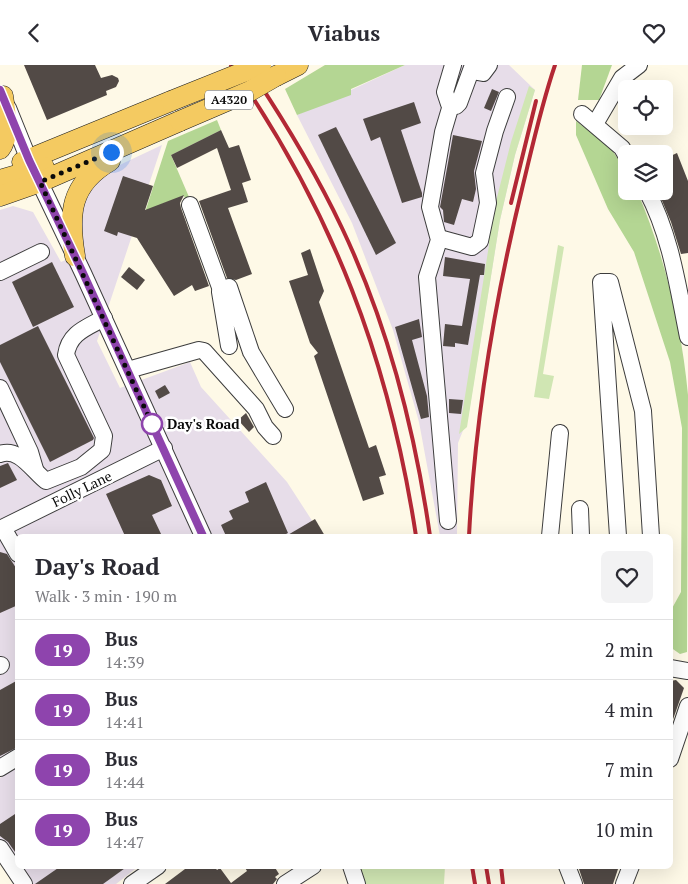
<!DOCTYPE html>
<html lang="en">
<head>
<meta charset="utf-8">
<style>
	body { margin:0; font-family:"PT Serif",serif; background:#f2f2f3; color:#2b2b33; height:100vh; display:flex; flex-direction:column; font-size:19px; white-space:nowrap }
	* { box-sizing:border-box; margin:0 }
	p { font-size:16px; color:#7c7c81 }
	.icon { flex:none; width:28px; height:28px; fill:none; stroke:currentColor; stroke-width:2; stroke-linecap:round; stroke-linejoin:round }
	.map { position:relative; flex:1; overflow:hidden }
	.details { position:absolute; left:15px; top:469px; width:658px; height:335px; display:flex; flex-direction:column; background:#fff; border-radius:8px; box-shadow:0 5px 20px #0002 }
	.details>* { flex:none }
	.badge { padding:0 10px; border-radius:16px; font-size:18px; line-height:32px }
	.fabs { position:absolute; left:618px; top:15px; display:grid; gap:10px }
	.fabs a { display:grid; place-items:center; width:55px; height:55px; border-radius:8px; background:#fff; box-shadow:0 5px 20px #0002; font-size:25px }
	.you { position:absolute; width:25px; height:25px; margin:-12px; border:4px solid #fff; border-radius:50%; background:#1a73e8; box-shadow:0 0 0 8px #1a73e833 }
	.map>.badge { position:absolute; translate:-50% -50%; box-shadow:0 0 0 2px #fff }
	.round { display:grid; place-items:center; flex:none; width:52px; height:52px; border-radius:8px; background:#f2f2f3 }
	.overview { display:flex; align-items:center; justify-content:space-between; height:85px; padding:0 20px }
	h1 { font-size:24px; font-weight:700; line-height:38px }
	ul { padding:0; list-style:none }
	li { display:flex; align-items:center; gap:15px; height:60px; padding:0 20px; border-top:1px solid #e1e1e2 }
	li div { flex:1 }
	li b { display:block; font-size:19px }
	li em { font-style:normal }
	li .badge { min-width:55px; font-weight:700; text-align:center }
	header { display:flex; justify-content:space-between; align-items:center; height:65px; padding:0 20px; background:#fff; font-size:22px; font-weight:700 }
	.map>svg:first-child { display:block }
</style>
</head>
<body>
<header><svg class="icon" aria-label="back" viewBox="0 0 24 24"><path d="M15 5l-7 7 7 7"/></svg>Viabus<svg class="icon" aria-label="heart" viewBox="0 0 24 24"><path d="M12 20l-8-8c-3-5 5-10 8-4 3-6 11-1 8 4z"/></svg></header>
<div class="map">
<svg width="688" height="819" viewBox="0 0 688 819">
	<rect width="100%" height="100%" fill="#fef9e7"/>
	<g fill="#e7dde9">
		<path d="M405 0H509L535 25 515 90 500 155 468 353 458 378 457 471H440L419 357 393 265 352 158 297 50Z"/>
		<path d="M162 80 97 276 120 323 190 297 201 322 287 417 322 471H18L17 684 0 695V145L13 141 33 147 61 197 85 187 77 162V144L91 120 109 105Z"/>
		<path d="M17 701 18 801H139L116 819H20L0 790V713Z"/>
	</g>
	<g fill="#d0e6b3">
		<path d="M529 21 535 25 515 90 500 155 467 362 459 369 489 180 488 168 511 77Z"/>
		<path d="M558 180 564 182 543 309 554 311 549 334 534 332Z"/>
		<path d="M357 801H445L444 819H363Z"/>
	</g>
	<g fill="#b4d693">
		<path d="M325 0H405L351 24V30L297 50 285 24Z"/>
		<path d="M582 0H612L599 35H578Z"/>
		<path d="M217 55 221 65 171 90 192 139 188 140 184 131 162 139 137 172 168 76Z"/>
		<path d="M576 56 610 82 626 106V126H637C664 188 682 263 688 330L687 587 680 589 670 582V547L681 527 682 363 670 297 634 187 608 144 576 70Z"/>
	</g>
	<g fill="#524a46">
		<path d="M24 0H95L101 13 112 10 118 13 119 16 116 22 106 26 107 30 47 55Z"/>
		<path d="M492 24 499 27 491 46 484 43Z"/>
		<path d="M414 37 421 58 401 65 422 128V132L402 138 380 72 371 76 363 54Z"/>
		<path d="M336 62 396 178 376 190 318 70Z"/>
		<path d="M221 65 229 83 239 80 251 115 242 118 248 137 228 143 252 209 236 215 227 213 199 136 231 125 217 83 177 103 171 90Z"/>
		<path d="M453 70 482 76 474 106 476 124 473 137 462 134 454 160 444 157 443 145 440 142Z"/>
		<path d="M677 88 688 116V188L681 189 671 157 658 126H664V94Z"/>
		<path d="M123 111 153 121 145 145 184 130 180 138 181 143 209 221 195 226 192 220 174 231 137 173 118 167 117 171 104 166Z"/>
		<path d="M310 184 324 226 319 237 369 383 376 380 386 410 379 412 384 429 363 436 314 291 318 288 310 278 289 216 308 210 301 188Z"/>
		<path d="M445 192 485 199 484 210H480L468 280 455 278V282L443 281 445 259 462 261 470 214 443 211Z"/>
		<path d="M52 197 74 242 33 262 12 217Z"/>
		<path d="M129 202 145 215 137 225 121 212Z"/>
		<path d="M419 254 422 272 412 275 427 331 429 352 421 354 395 262Z"/>
		<path d="M38 261 94 373 93 375 50 397 0 297V280Z"/>
		<path d="M165 320 170 328 159 334 155 326Z"/>
		<path d="M449 334 463 335 461 349 449 348Z"/>
		<path d="M246 348 254 362 249 367 238 355Z"/>
		<path d="M8 398 17 415 0 423V401Z"/>
		<path d="M149 410 161 415 172 441 152 450 162 471H125L106 429Z"/>
		<path d="M266 417 288 468 282 471H226L221 460 233 454 229 446 249 437 245 427Z"/>
		<path d="M315 454 325 471H286Z"/>
		<path d="M0 487 7 489 18 506V540L0 548Z"/>
		<path d="M18 615V682L0 691V625Z"/>
		<path d="M676 615 684 623 670 663V616Z"/>
		<path d="M18 747V785L15 787 8 777 0 771V759Z"/>
		<path d="M61 801H128L103 819H35Z"/>
		<path d="M189 801H214L217 805 220 803 231 818 247 806 244 801H274L279 809 275 812 277 814 273 819H165Z"/>
		<path d="M578 801H619L613 819H584Z"/>
	</g>
	<g fill="none" stroke-linecap="round" stroke-linejoin="round">
		<defs>
			<g id="minor">
				<path d="M453 0 445 27 449 39 456 41 459 38 473 0"/>
				<path d="M472 6 483 8 489 0"/>
				<path d="M8 43 29 95 83 208 203 471"/>
				<path d="M582 49 622 83 626 90"/>
				<path d="M595 59 622 13 639 0"/>
				<path d="M647 126C671 171 678 223 688 272"/>
				<path d="M190 140 221 225"/>
				<path d="M439 173 472 182 480 176 488 138 484 108 495 66 507 32"/>
				<path d="M0 207 41 187"/>
				<path d="M229 281 220 227 229 222 251 287 285 344"/>
				<path d="M128 305 199 285 204 286 256 344 265 362 273 371"/>
				<path d="M0 323 30 387 35 404"/>
				<path d="M0 389C19 382 32 405 46 416L81 402 102 385 104 371 66 290C69 268 86 263 104 253"/>
				<path d="M580 444 581 471"/>
				<path d="M448 456 427 212 439 175 430 142 443 67 451 40"/>
				<path d="M3 463 18 489"/>
				<path d="M0 464 164 383"/>
				<path d="M550 471 560 368"/>
				<path d="M618 471 601 217H610L643 346 651 471"/>
				<path d="M0 601 1 600"/>
				<path d="M670 603 688 606"/>
				<path d="M670 694 688 641"/>
				<path d="M0 703 18 692"/>
				<path d="M0 783 24 819"/>
				<path d="M351 801 357 819"/>
				<path d="M567 801 574 819"/>
				<path d="M132 819 158 801"/>
				<path d="M285 819 313 801"/>
				<path d="M624 819 631 801"/>
			</g>
			<g id="major">
				<path d="M276 11 298 0"/>
				<path d="M0 84C11 70 5 47 3 31"/>
				<path d="M22 97 171 36"/>
				<path d="M0 115 44 102"/>
				<path d="M0 131 40 117 180 56"/>
				<path d="M75 191C68 149 70 119 110 96"/>
			</g>
		</defs>
		<use href="#minor" stroke="#3d3d3d" stroke-width="18"/>
		<use href="#major" stroke="#1b1b1b" stroke-width="21"/>
		<use href="#minor" stroke="#fff" stroke-width="16"/>
		<use href="#major" stroke="#f4ca61" stroke-width="20"/>
		<g stroke="#b32835" stroke-width="4">
			<path d="M231 0C333 147 389 294 416 471"/>
			<path d="M247 0C282 52 315 106 342 163 388 260 415 366 430 471"/>
			<path d="M511 138 536 36"/>
			<path d="M469 471C475 354 494 239 522 124 532 83 541 41 555 0"/>
			<path d="M472 801 475 819"/>
			<path d="M486 801 489 819"/>
			<path d="M501 801 503 819"/>
		</g>
		<defs>
			<g id="major-bridge">
				<path d="M171 36 261 0"/>
				<path d="M180 56 250 26 276 11"/>
			</g>
		</defs>
		<use href="#major-bridge" stroke="#1b1b1b" stroke-width="21" stroke-linecap="butt"/>
		<use href="#major-bridge" stroke="#f4ca61" stroke-width="20"/>
	</g>
	<g fill="none" stroke-linecap="round" stroke-linejoin="round">
		<defs>
			<path id="line" d="M0 25 29 95 83 208 203 471"/>
		</defs>
		<use href="#line" stroke="#fff" stroke-width="11"/>
		<use href="#line" stroke="#8e44ad" stroke-width="8"/>
		<path stroke="#0a0a0a" stroke-width="5" stroke-dasharray="0 9" d="M111 87 40 117 152 359"/>
	</g>
	<circle fill="#fff" stroke="#8e44ad" stroke-width="2.5" cx="152" cy="359" r="10"/>
	<g text-anchor="middle" stroke-width="5" stroke-linejoin="round" paint-order="stroke">
		<rect fill="#fff" stroke="#545454" stroke-width="1" x="205" y="25.5" width="48" height="19" rx="4"/>
		<g font-size="12" font-weight="bold" fill="#0a0a0a">
			<text x="229" y="39">A4320</text>
		</g>
		<g font-size="14" font-weight="bold" fill="#0a0a0a" stroke="#fff" text-anchor="start">
			<text x="167" y="364">Day's Road</text>
		</g>
		<g font-size="14" fill="#0a0a0a" stroke="#fff">
			<text transform="translate(82 424) rotate(-26)" y="5">Folly Lane</text>
		</g>
	</g>
</svg>
<div class="fabs">
<a><svg class="icon" aria-label="locate" viewBox="0 0 24 24"><circle cx="12" cy="12" r="6"/><path d="M12 2v4M12 18v4M2 12h4M18 12h4"/></svg></a>
<a><svg class="icon" aria-label="layers" viewBox="0 0 24 24"><path d="M12 4l9 5-9 5-9-5zM3 14l9 5 9-5"/></svg></a>
</div>
<div class="you" style="left:111px;top:87px"></div>
<section class="details">
<div class="overview"><div><h1>Day's Road</h1><p>Walk · 3 min · 190 m</p></div><a class="round"><svg class="icon" aria-label="heart" viewBox="0 0 24 24"><path d="M12 20l-8-8c-3-5 5-10 8-4 3-6 11-1 8 4z"/></svg></a></div>
<ul>
<li><span class="badge" style="background:#8e44ad;color:#fff">19</span><div><b>Bus</b><p>14:39</p></div><em>2 min</em></li>
<li><span class="badge" style="background:#8e44ad;color:#fff">19</span><div><b>Bus</b><p>14:41</p></div><em>4 min</em></li>
<li><span class="badge" style="background:#8e44ad;color:#fff">19</span><div><b>Bus</b><p>14:44</p></div><em>7 min</em></li>
<li><span class="badge" style="background:#8e44ad;color:#fff">19</span><div><b>Bus</b><p>14:47</p></div><em>10 min</em></li>
</ul>
</section>
</div>
</body>
</html>
